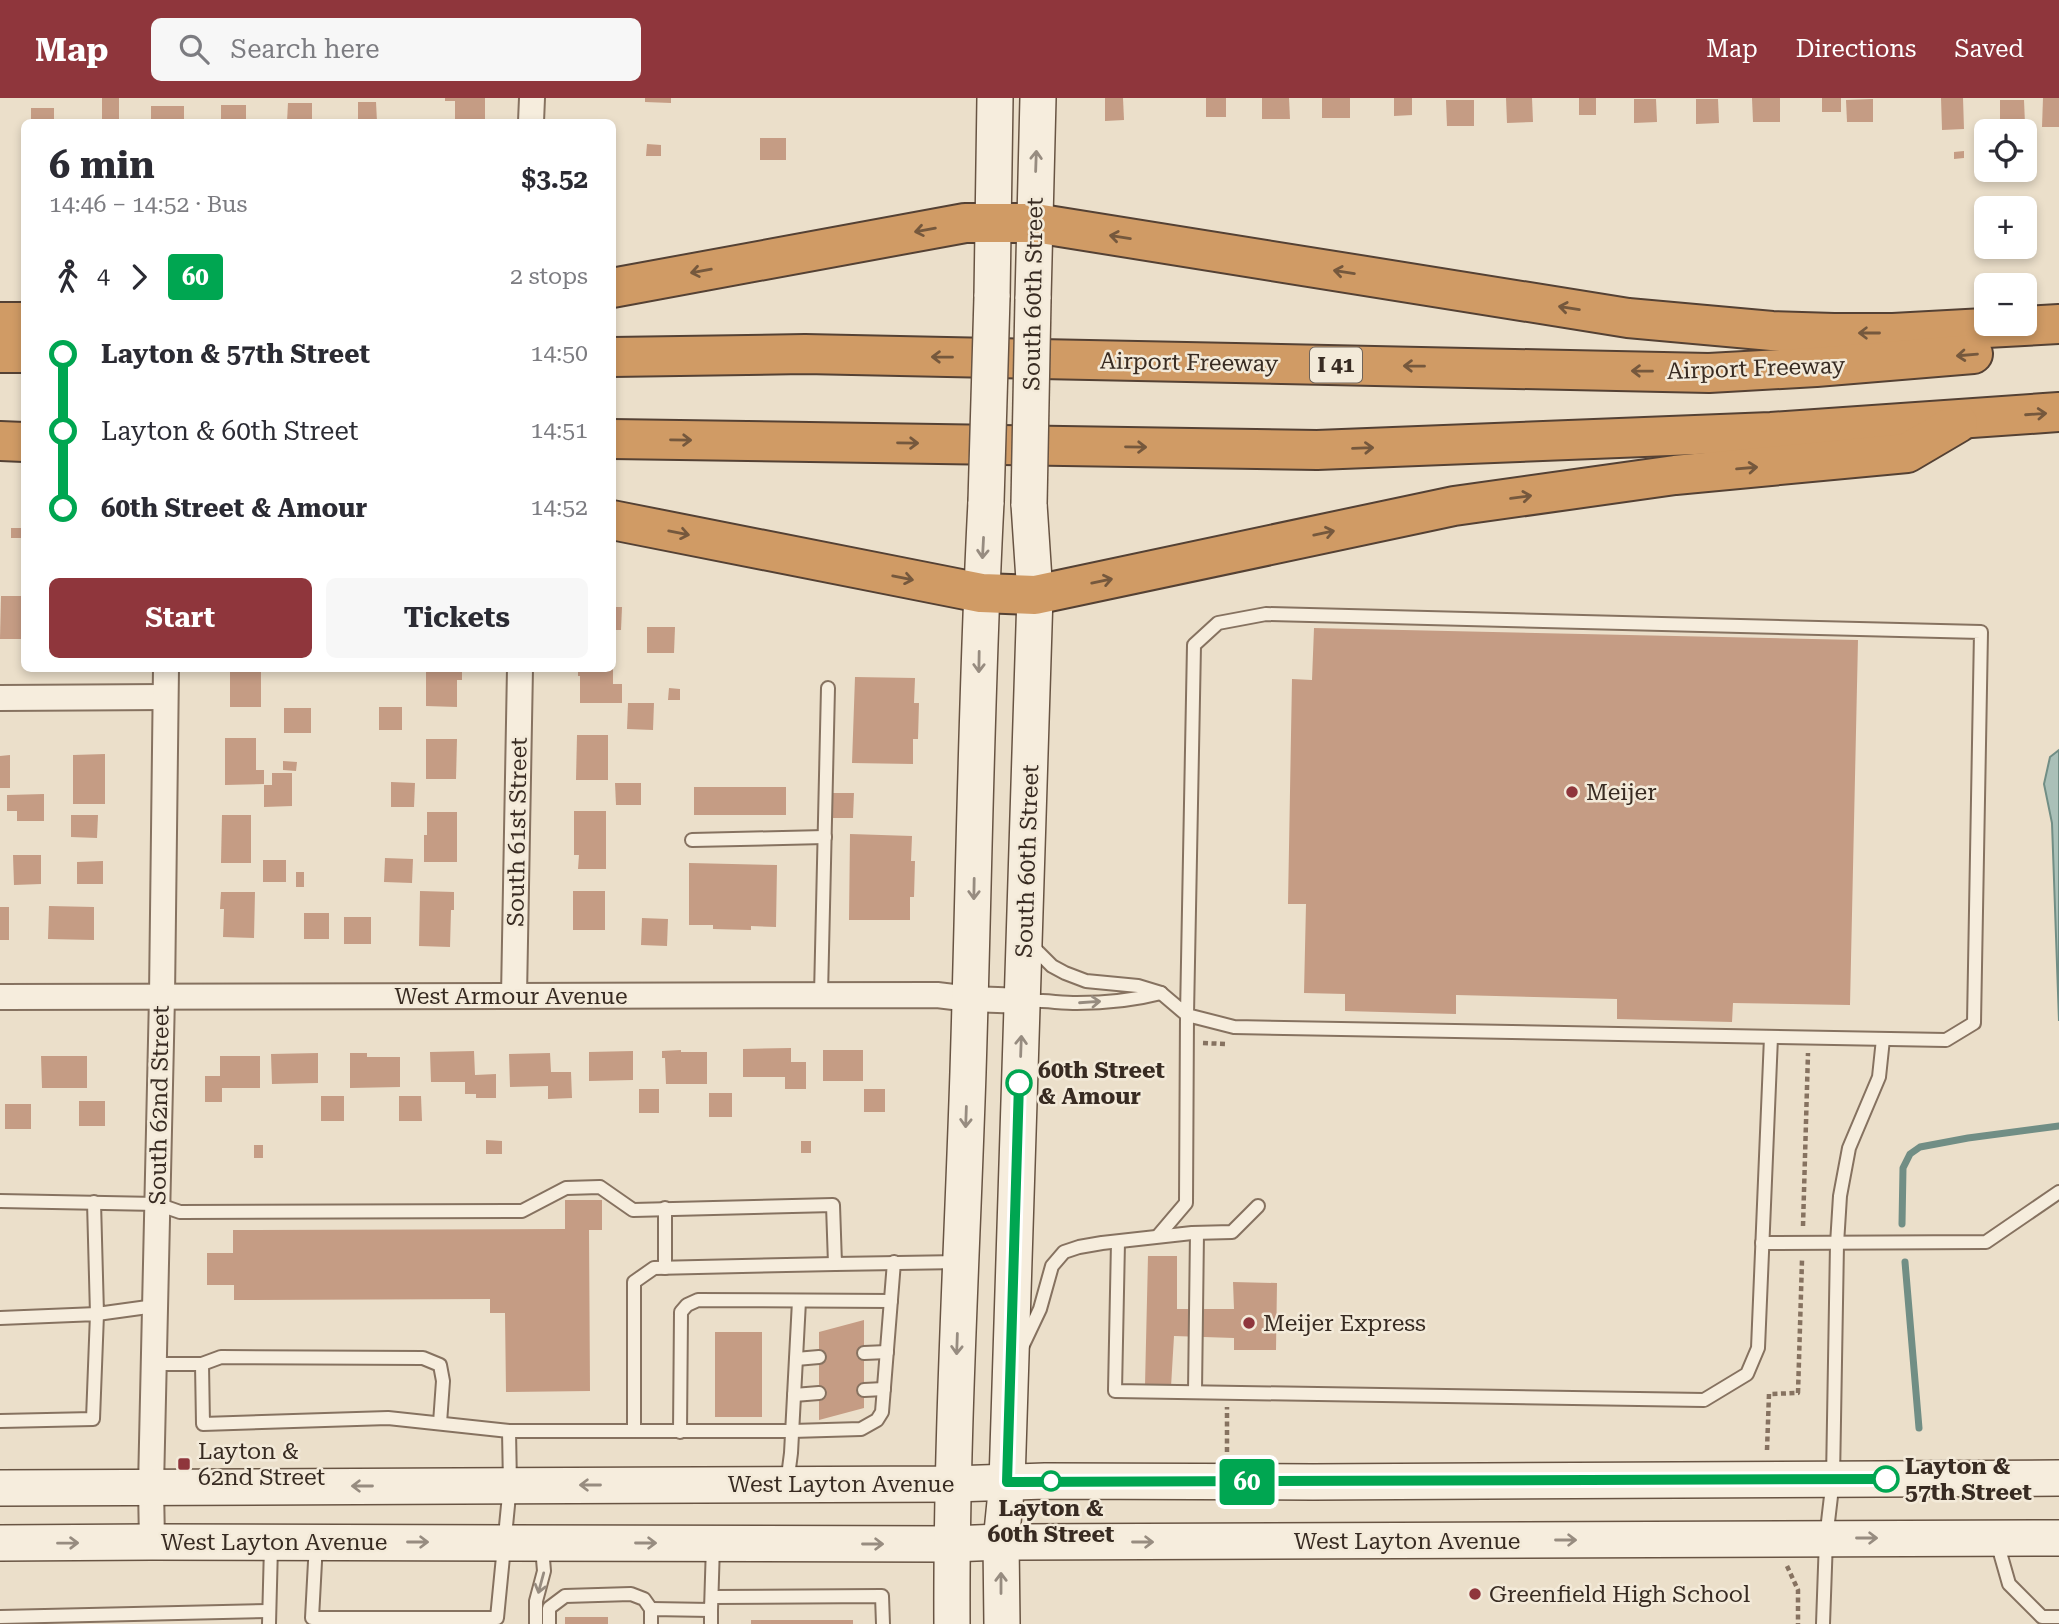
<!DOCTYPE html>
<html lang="en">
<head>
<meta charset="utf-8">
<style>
	body { margin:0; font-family:"Roboto Serif",serif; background:#f7f7f7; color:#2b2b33; height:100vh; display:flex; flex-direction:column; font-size:26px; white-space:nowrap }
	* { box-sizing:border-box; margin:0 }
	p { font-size:23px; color:#7c7c81 }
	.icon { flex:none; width:38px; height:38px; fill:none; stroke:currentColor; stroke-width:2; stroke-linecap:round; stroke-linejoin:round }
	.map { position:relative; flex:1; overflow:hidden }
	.sheet { position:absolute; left:21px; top:21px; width:595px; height:553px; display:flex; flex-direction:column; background:#fff; border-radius:10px; box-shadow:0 4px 10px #0003 }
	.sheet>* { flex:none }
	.badge { padding:0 14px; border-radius:5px; font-size:24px; line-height:46px }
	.fabs { position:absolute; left:1974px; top:21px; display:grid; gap:14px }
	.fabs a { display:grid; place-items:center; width:63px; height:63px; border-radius:10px; background:#fff; box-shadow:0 4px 10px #0003; font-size:35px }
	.map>.badge { position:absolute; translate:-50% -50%; box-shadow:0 0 0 4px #fff }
	.legs { display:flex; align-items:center; gap:10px; height:77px; padding:0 28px; font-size:23px }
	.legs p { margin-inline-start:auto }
	.headline { display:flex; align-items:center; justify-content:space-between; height:119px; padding:0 28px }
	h1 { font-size:38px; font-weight:700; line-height:52px }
	.primary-button { display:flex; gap:14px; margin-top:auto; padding:14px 28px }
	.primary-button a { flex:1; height:80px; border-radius:10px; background:#8f363c; color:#fff; font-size:28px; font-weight:700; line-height:80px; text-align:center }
	.primary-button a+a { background:#f7f7f7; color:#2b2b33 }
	ul { padding:0 28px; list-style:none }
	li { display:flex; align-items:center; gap:24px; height:77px; font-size:26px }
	li i { display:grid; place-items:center; width:10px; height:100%; margin:0 9px; background:currentColor }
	li i::after { content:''; width:18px; height:18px; margin:-9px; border:5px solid; border-radius:50%; background:#fff }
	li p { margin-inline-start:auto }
	li:first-child i { background:linear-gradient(#0000 50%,currentColor 0) }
	li:last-child i { background:linear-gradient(currentColor 50%,#0000 0) }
	header { display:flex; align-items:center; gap:42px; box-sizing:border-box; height:98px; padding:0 35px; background:#8f363c; color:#fff }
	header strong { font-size:33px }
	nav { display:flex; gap:38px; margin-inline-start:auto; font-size:24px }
	.search { width:490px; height:63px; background:#f7f7f7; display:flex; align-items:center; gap:18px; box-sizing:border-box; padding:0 24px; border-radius:10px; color:#7c7c81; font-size:26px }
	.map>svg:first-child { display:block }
</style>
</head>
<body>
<header>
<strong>Map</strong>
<div class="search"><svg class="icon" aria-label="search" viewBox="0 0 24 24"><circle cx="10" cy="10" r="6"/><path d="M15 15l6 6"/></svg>Search here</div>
<nav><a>Map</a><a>Directions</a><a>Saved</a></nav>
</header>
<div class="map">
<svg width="2059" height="1526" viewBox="0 0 2059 1526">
	<rect width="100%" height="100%" fill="#ebdfca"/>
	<path fill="#aac0b8" stroke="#718e85" stroke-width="2" d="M2059 652V923L2052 725 2044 686 2050 659Z"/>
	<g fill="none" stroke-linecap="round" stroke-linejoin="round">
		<g stroke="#718e85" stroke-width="7">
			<path d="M1902 1126 1903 1070 1910 1056 1920 1049 1968 1040 2059 1028"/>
			<path d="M1905 1164 1919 1330"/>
		</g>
	</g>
	<g fill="#c59c84">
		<rect x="102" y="0" width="17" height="24"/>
		<path d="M445 0H485V24H455V3H445Z"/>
		<path d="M645 0H671V5L645 4Z"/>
		<path d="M1105 0H1123L1124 22 1105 23Z"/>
		<rect x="1206" y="0" width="20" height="19"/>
		<path d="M1262 0H1289L1290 21H1262Z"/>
		<rect x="1322" y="0" width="28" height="20"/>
		<path d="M1394 0H1412V17L1394 18Z"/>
		<path d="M1506 0H1532L1533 24 1507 25Z"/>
		<rect x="1579" y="0" width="17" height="17"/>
		<path d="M1752 0H1780V24H1753Z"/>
		<rect x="1822" y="0" width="19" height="14"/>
		<path d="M1941 0H1963L1964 31 1942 32Z"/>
		<path d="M2043 0H2059V29H2042Z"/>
		<path d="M1634 1H1656L1657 24 1634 25Z"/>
		<path d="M1696 1H1718L1719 25 1696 26Z"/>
		<path d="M1873 1V24H1847L1846 2Z"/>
		<path d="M1446 2H1474V28H1447Z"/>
		<path d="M2000 2H2024L2025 26 2000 27Z"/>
		<path d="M358 4H376L377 24H358Z"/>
		<path d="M288 5H312V24H287Z"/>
		<rect x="221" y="7" width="25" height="17"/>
		<rect x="151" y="8" width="33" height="16"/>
		<rect x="31" y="10" width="23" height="14"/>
		<rect x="760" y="40" width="26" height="22"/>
		<path d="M647 46 661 47V58H646Z"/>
		<rect x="2027" y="47" width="10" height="11"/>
		<path d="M1964 53V60L1954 61V54Z"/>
		<rect x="11" y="430" width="13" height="10"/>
		<path d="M1 498H23L24 541H0Z"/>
		<path d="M612 509H622L621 532H612Z"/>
		<path d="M647 529H675L674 555H647Z"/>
		<path d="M1314 530 1858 542 1850 907 1733 905 1732 924 1617 921V901L1456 897V916L1345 913V896L1304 895 1306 806H1288L1292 581 1312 582Z"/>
		<rect x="230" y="570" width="31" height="39"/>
		<path d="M426 570H462V582H457V609L426 608Z"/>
		<path d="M578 570H613V586H622V605H580V578H578Z"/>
		<path d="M855 579 915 580 914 605H919L918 641H913V666L852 665Z"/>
		<path d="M669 590 680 591V602H668Z"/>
		<path d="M628 605H654L653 632 627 631Z"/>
		<rect x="379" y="609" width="23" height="23"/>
		<rect x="284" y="610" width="27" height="25"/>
		<path d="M577 637H608V682H576Z"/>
		<path d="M225 640H256V672H264V686L225 687Z"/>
		<path d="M426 641H457L456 681H426Z"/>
		<path d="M105 656V706H73V657Z"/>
		<path d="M10 657V690H0V658Z"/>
		<path d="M283 663 297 664 296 673 283 672Z"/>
		<path d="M272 675H292V708L264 709V687H272Z"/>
		<path d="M391 684 415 685 414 709H391Z"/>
		<path d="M615 685H641V707H616Z"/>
		<rect x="694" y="689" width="92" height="28"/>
		<path d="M831 695H854L853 720H831Z"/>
		<path d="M44 696V723H17V713H7V697Z"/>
		<path d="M574 713H606V771H578L579 757H574Z"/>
		<path d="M427 714H457V764H424V737H427Z"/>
		<path d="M71 717H98L97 740 71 739Z"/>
		<path d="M222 717H251V765H221Z"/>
		<path d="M850 736 912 738 911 763H915L914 799H910V822H849Z"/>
		<path d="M13 757H41V786L14 787Z"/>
		<path d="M385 760 413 761 412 785 384 784Z"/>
		<rect x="263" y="762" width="23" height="22"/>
		<path d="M103 763V786H77V764Z"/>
		<path d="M689 765 777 767 776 829 751 828V832L713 831V827H689Z"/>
		<rect x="296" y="774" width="8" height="15"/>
		<path d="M420 793 454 794V812H451L450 849 419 848Z"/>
		<rect x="573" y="793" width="32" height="39"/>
		<path d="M221 794H255L254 840 223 839 224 811H220Z"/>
		<path d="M49 808 94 809V842L48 841Z"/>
		<rect x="0" y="809" width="9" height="33"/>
		<rect x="304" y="815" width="25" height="26"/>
		<rect x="344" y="819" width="27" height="27"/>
		<path d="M642 820 668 821 667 848 641 847Z"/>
		<path d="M791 950V964H806V991H785V979H743V951Z"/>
		<path d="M681 952V954H707V986H666L665 960H662V953Z"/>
		<rect x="823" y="952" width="40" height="31"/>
		<path d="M474 953 475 977 496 976V1000H476V996H465V984H431L430 954Z"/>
		<path d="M633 953V982L589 983V954Z"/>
		<path d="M318 955V985L272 986 271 956Z"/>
		<path d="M350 955H367V959H400V989L350 990Z"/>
		<path d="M550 955 551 974H571L572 1000 548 1001V988L510 989 509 956Z"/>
		<path d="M41 958H87V990H42Z"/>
		<path d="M220 958H260V990H222V1004H205V978H220Z"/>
		<rect x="639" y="991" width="20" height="24"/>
		<rect x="864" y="991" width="21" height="23"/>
		<rect x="709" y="995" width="23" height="24"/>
		<rect x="321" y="998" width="23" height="25"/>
		<path d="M399 998H421L422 1023H399Z"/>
		<rect x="79" y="1003" width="26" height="25"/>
		<rect x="5" y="1006" width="26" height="25"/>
		<path d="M486 1042 502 1043V1056H486Z"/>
		<rect x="801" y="1043" width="10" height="12"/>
		<rect x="254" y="1047" width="9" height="13"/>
		<path d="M565 1102H602V1132H589L590 1293 506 1294 505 1215H490V1201L234 1202V1187H207V1155H233V1132L565 1131Z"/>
		<path d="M1148 1158H1177V1211H1234L1233 1184 1277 1185 1276 1252H1234V1240L1174 1238 1171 1289 1145 1288Z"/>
		<path d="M864 1222V1310L819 1322V1234Z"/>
		<rect x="715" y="1234" width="47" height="85"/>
		<rect x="565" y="1519" width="43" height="7"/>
		<rect x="751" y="1522" width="102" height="4"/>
	</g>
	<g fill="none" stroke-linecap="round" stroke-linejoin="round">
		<defs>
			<g id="lane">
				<path d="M692 742 825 739"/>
				<path d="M821 897 828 590"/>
				<path d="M1026 903C1043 902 1060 905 1077 905 1105 905 1134 902 1161 895L1138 888 1086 883 1065 875 1052 868 1031 847"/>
				<path d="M0 1103 157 1106 180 1114 522 1113 566 1090 600 1089 633 1112 833 1107 835 1166 960 1164"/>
				<path d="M94 1104 97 1216 155 1208"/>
				<path d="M665 1110V1170"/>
				<path d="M1158 1138 1186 1105 1187 917 1194 547 1218 525 1266 516 1981 534 1974 925 1946 942 1234 929 1187 917 1161 895"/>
				<path d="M1118 1144 1115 1293 1704 1302 1747 1276 1758 1250 1771 939"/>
				<path d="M1762 1145 1986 1144 2059 1094"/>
				<path d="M0 1220 97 1216 93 1321 0 1323"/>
				<path d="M1022 1249 1040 1211 1052 1168 1064 1154 1079 1149 1102 1145 1192 1135 1232 1134 1258 1108"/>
				<path d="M864 1255 887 1254"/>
				<path d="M796 1261 819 1259"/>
				<path d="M153 1266H202L203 1326 388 1320 509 1333H792L861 1331 877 1322 882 1314 894 1164"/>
				<path d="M202 1266 221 1259 423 1260 440 1267 443 1283 440 1325"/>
				<path d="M864 1292 884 1291"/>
				<path d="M1195 1294 1197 1135"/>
				<path d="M794 1297 819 1295"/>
				<path d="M634 1332V1184L654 1170 835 1166"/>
				<path d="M680 1334 681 1214 687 1207 698 1202 891 1203"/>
				<path d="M787 1386 791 1355 799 1203"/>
				<path d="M1997 1444 2009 1486 2042 1519H2059"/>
				<path d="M316 1445 312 1520H497L510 1387 509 1333"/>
				<path d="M712 1499 882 1498 883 1526"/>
				<path d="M711 1512V1526"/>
				<path d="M0 1519 269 1513"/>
				<path d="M269 1526 271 1448"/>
				<path d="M536 1526V1503L544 1473 542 1449"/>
				<path d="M549 1526V1510L565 1498 631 1496 644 1501 651 1511"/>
				<path d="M651 1526V1511L711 1512 713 1447"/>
				<path d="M1823 1526 1826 1441 1833 1381 1837 1146 1840 1098 1849 1050 1879 979 1883 941"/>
			</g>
			<g id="street">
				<path d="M531 24 532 0"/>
				<path d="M0 600 165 599"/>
				<path d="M514 898 520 570"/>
				<path d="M0 899 937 897 970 901 1022 903"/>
				<path d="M152 1444 151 1389 162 898 166 570"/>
			</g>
			<g id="secondary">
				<path d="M992 199 995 0"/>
				<path d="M1033 201 1038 0"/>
				<path d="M0 1390 952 1386 1045 1383 1313 1384 2059 1380"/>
				<path d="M0 1445 152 1444 951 1446 1001 1444 2059 1440"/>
				<path d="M952 1526C951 1342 962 1158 968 974 974 784 976 594 986 404"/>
				<path d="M1002 1526 1001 1444 1007 1384 1035 497 1029 406"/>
			</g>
			<g id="highway">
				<path d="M612 190 965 125H1035L1628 220 1772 233 1834 235H1893L2059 226"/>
				<path d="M0 224H24"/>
				<path d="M0 255H24"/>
				<path d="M612 259 805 256 1709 275 1816 269 1973 256"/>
				<path d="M612 341 1317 352 1771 334 2059 314"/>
				<path d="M0 343 24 344"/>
				<path d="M612 422 981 495 1035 497 1454 408 1675 377 1907 355 1958 325"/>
			</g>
		</defs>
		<use href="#lane" stroke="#867260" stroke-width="16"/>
		<use href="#street" stroke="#867260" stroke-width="28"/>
		<use href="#secondary" stroke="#685443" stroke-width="38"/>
		<use href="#highway" stroke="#544134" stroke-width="42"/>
		<g stroke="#867260" stroke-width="4.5" stroke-dasharray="5 3.5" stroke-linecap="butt">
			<path d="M1203 945 1225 946"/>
			<path d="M1803 1128 1808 955"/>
			<path d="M1767 1352 1769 1296 1798 1295 1802 1162"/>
			<path d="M1227 1354V1309"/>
			<path d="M1787 1468 1798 1492V1526"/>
		</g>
		<use href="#lane" stroke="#f6eddd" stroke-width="12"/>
		<use href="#street" stroke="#f6eddd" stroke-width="24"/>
		<use href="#secondary" stroke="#f6eddd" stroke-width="35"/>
		<use href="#highway" stroke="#d09b65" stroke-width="38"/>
		<defs>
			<g id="secondary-bridge">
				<path d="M986 404 992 199"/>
				<path d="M1029 406 1033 201"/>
			</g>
		</defs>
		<use href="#secondary-bridge" stroke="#685443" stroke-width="38" stroke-linecap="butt"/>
		<use href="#secondary-bridge" stroke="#f6eddd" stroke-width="35"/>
	</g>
	<defs><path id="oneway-shaft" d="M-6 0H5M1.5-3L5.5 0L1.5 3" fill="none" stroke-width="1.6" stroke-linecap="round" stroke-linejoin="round" transform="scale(1.75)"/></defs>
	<g stroke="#978c80">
		<use href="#oneway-shaft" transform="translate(1036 63) rotate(-88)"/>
		<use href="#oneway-shaft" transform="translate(983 450) rotate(93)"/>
		<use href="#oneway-shaft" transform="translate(979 564) rotate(91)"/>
		<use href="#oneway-shaft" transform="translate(974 791) rotate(91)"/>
		<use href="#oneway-shaft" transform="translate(1090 904) rotate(-4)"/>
		<use href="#oneway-shaft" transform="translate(1021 948) rotate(-88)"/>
		<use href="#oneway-shaft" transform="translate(966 1019) rotate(92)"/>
		<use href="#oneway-shaft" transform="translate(957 1246) rotate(92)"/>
		<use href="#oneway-shaft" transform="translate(590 1387) rotate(180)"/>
		<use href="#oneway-shaft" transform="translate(362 1388) rotate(180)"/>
		<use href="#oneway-shaft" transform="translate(1867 1440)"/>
		<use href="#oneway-shaft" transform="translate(1566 1442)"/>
		<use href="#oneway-shaft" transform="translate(418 1444)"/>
		<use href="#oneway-shaft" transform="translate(1143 1444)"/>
		<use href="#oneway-shaft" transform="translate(68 1445) rotate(-1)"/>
		<use href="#oneway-shaft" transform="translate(646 1445)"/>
		<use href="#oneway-shaft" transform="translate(873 1446)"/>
		<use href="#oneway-shaft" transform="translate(541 1485) rotate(105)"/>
		<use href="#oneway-shaft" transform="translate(1001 1485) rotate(-90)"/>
	</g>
	<g stroke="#75583d">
		<use href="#oneway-shaft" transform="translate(925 132) rotate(170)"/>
		<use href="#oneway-shaft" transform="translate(1120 139) rotate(-171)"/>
		<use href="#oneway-shaft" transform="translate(701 173) rotate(170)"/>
		<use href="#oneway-shaft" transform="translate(1344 174) rotate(-171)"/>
		<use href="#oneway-shaft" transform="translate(1569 210) rotate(-171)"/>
		<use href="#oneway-shaft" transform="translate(1869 235) rotate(180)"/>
		<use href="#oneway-shaft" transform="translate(1967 257) rotate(175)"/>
		<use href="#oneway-shaft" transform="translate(942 259) rotate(-179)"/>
		<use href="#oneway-shaft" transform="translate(1414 268) rotate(-179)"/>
		<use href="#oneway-shaft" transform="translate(1642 273) rotate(-179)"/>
		<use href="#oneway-shaft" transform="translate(2036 316) rotate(-4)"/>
		<use href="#oneway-shaft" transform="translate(681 342) rotate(1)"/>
		<use href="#oneway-shaft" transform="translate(908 345) rotate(1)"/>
		<use href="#oneway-shaft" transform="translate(1136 349) rotate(1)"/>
		<use href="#oneway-shaft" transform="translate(1363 350) rotate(-2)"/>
		<use href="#oneway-shaft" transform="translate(1747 370) rotate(-5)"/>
		<use href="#oneway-shaft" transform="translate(1521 399) rotate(-8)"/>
		<use href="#oneway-shaft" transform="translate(679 435) rotate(11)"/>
		<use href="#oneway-shaft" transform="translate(1324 435) rotate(-12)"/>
		<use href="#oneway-shaft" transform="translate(903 480) rotate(11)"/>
		<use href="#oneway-shaft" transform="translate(1102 483) rotate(-12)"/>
	</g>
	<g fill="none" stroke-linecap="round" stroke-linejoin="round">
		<defs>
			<path id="line-1" d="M1019 985 1007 1384 1886 1381"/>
		</defs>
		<use href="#line-1" stroke="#fff" stroke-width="16"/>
		<use href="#line-1" stroke="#00a651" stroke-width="10"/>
	</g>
	<g fill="#8f363c" stroke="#f3ead9" stroke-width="2.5">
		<circle cx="1572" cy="694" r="7"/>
		<circle cx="1249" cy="1225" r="7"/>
		<rect x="177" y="1359" width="14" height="14" rx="3.5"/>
		<circle cx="1475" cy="1496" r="7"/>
	</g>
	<g fill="#fff" stroke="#00a651" stroke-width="3.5">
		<circle cx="1019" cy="985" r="12"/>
		<circle cx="1886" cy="1381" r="12"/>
		<circle cx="1051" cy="1383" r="9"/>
	</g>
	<g text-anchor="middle" stroke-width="5" stroke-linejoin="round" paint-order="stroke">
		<rect fill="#f3ead9" stroke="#706459" stroke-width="2" x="1310" y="249.5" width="52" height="35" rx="5"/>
		<g font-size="21" font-weight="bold" fill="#382b22">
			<text x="1336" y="274">I 41</text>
		</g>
		<g font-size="23" fill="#382b22" stroke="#f3ead9">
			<text transform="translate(1033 196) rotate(-89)" y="8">South 60th Street</text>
			<text transform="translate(1189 264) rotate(1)" y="8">Airport Freeway</text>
			<text transform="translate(1756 270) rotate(-2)" y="8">Airport Freeway</text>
			<text transform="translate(517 734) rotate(-89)" y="8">South 61st Street</text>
			<text transform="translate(1027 763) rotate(-88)" y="8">South 60th Street</text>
			<text x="511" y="906">West Armour Avenue</text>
			<text transform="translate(159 1007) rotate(-89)" y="8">South 62nd Street</text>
			<text x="841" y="1394">West Layton Avenue</text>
			<text x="1407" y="1451">West Layton Avenue</text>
			<text x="274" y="1452">West Layton Avenue</text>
		</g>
		<g font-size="23" fill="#382b22" stroke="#f3ead9" text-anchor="start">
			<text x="1586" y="702">Meijer</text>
			<text x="1263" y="1233">Meijer Express</text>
			<text x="198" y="1361">Layton &amp;<tspan x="198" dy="26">62nd Street</tspan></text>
			<text x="1489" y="1504">Greenfield High School</text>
		</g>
		<g font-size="23" font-weight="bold" fill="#382b22" stroke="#f3ead9" text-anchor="start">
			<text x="1038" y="980">60th Street<tspan x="1038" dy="26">&amp; Amour</tspan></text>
			<text x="1905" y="1376">Layton &amp;<tspan x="1905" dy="26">57th Street</tspan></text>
			<text x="1051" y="1418" text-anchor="middle">Layton &amp;<tspan x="1051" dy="26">60th Street</tspan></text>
		</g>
	</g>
</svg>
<div class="fabs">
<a><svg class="icon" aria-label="locate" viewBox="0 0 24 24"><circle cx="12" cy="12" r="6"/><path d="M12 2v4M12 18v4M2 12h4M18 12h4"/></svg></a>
<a>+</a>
<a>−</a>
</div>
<b class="badge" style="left:1247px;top:1384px;background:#00a651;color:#fff">60</b>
<section class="sheet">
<div class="headline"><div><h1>6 min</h1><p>14:46 – 14:52 · Bus</p></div><b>$3.52</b></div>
<div class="legs"><svg class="icon" aria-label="walk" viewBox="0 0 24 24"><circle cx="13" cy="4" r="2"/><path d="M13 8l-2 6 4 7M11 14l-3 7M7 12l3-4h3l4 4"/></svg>4<svg class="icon" aria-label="forward" viewBox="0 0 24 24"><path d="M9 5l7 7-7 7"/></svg><b class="badge" style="background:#00a651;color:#fff">60</b><p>2 stops</p></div>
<ul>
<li><i style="color:#00a651"></i><b>Layton &amp; 57th Street</b><p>14:50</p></li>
<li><i style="color:#00a651"></i><span>Layton &amp; 60th Street</span><p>14:51</p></li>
<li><i style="color:#00a651"></i><b>60th Street &amp; Amour</b><p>14:52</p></li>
</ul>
<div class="primary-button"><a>Start</a><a>Tickets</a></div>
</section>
</div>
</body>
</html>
